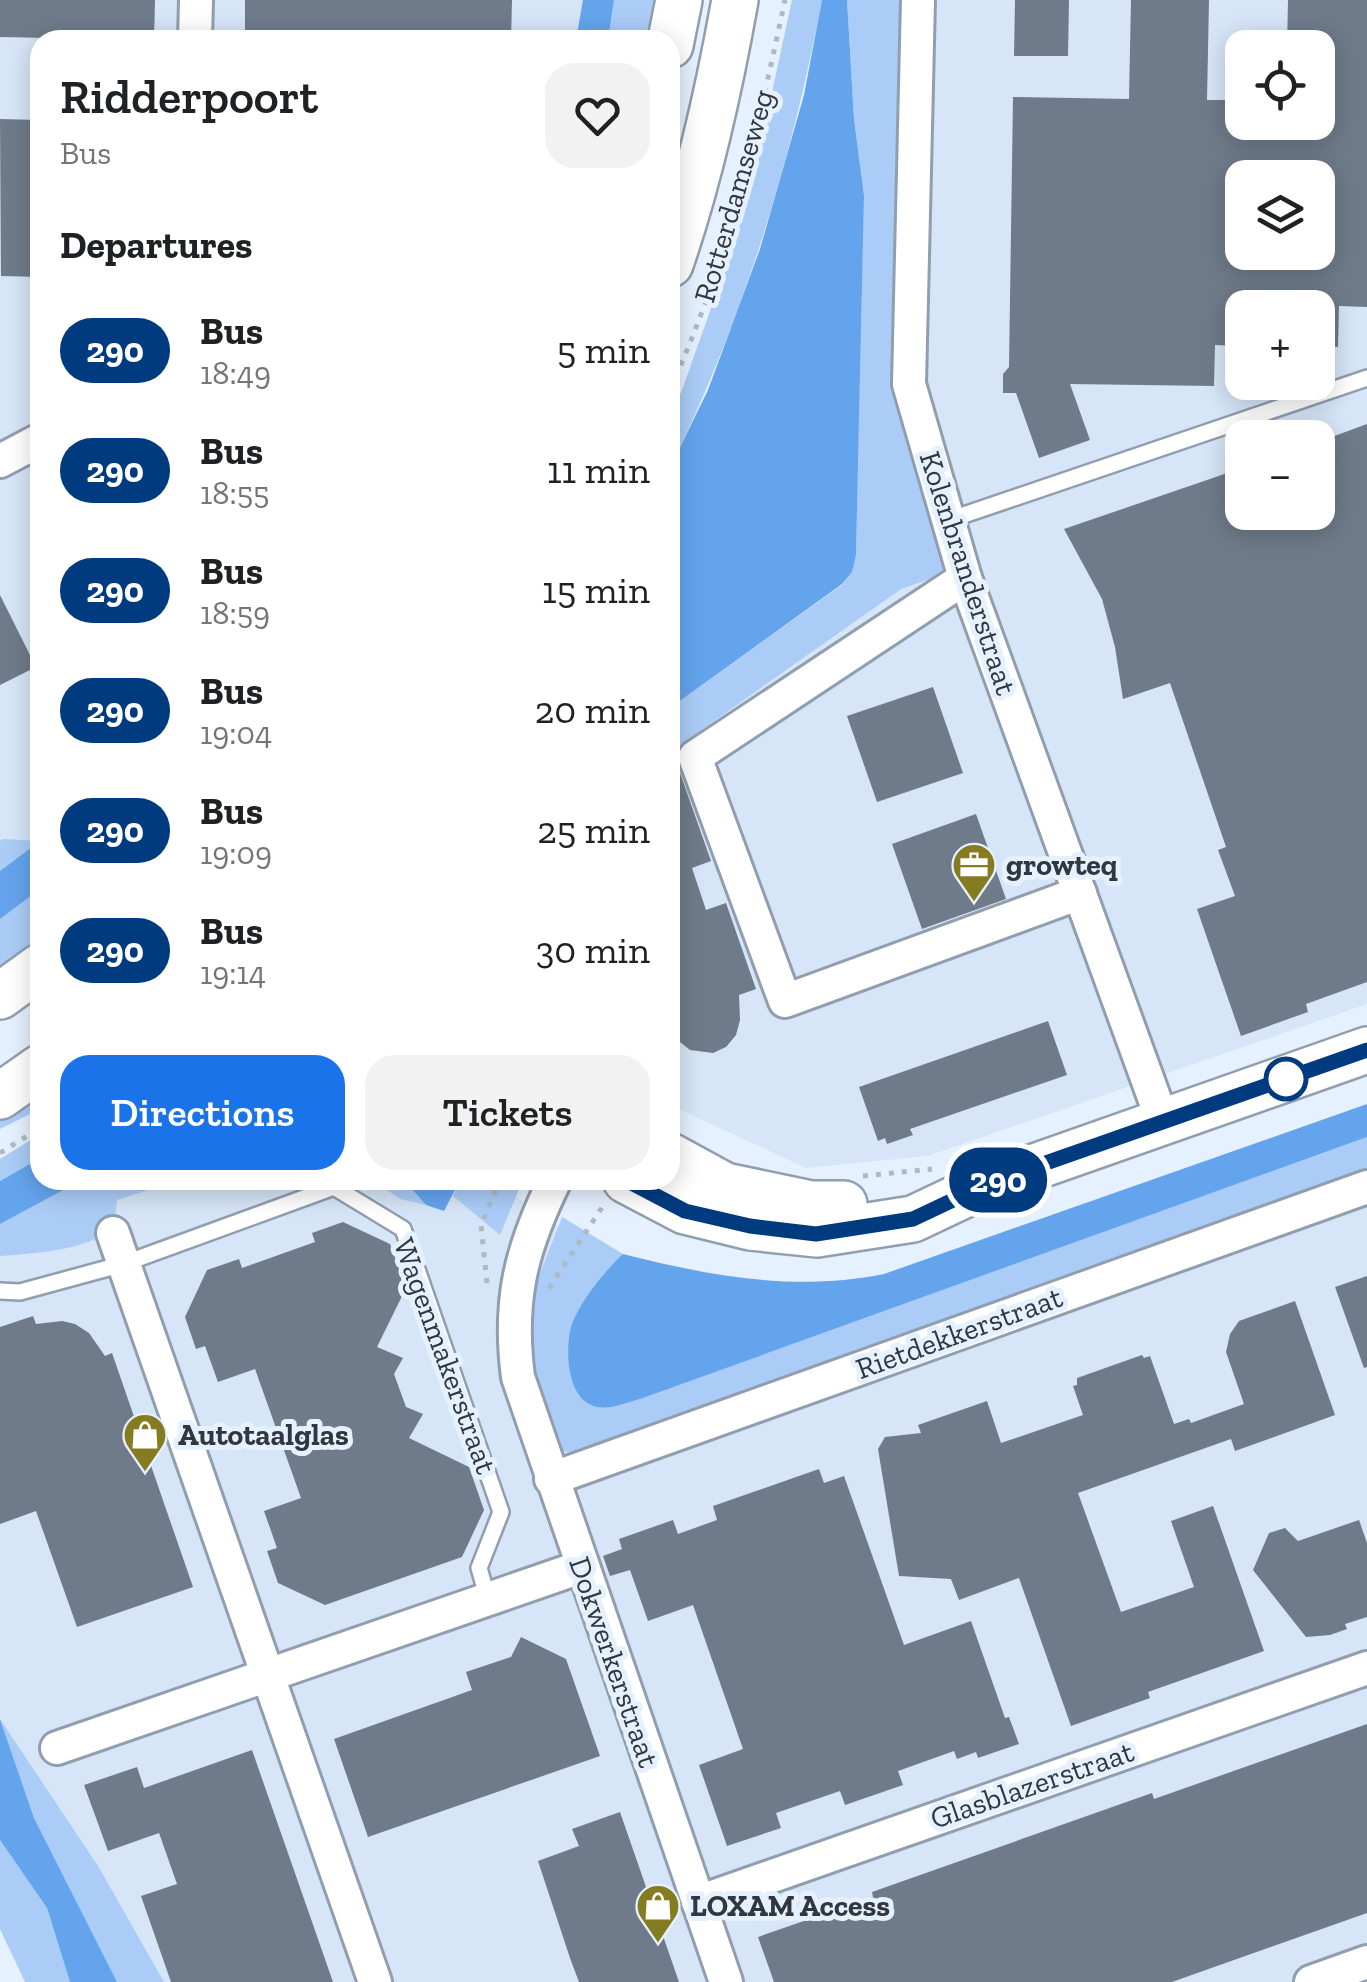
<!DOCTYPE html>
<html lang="en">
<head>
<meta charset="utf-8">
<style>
	body { margin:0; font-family:"Zilla Slab",serif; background:#f2f2f2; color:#202124; height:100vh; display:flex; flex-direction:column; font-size:38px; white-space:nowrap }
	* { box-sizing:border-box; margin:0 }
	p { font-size:32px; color:#757577 }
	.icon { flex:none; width:55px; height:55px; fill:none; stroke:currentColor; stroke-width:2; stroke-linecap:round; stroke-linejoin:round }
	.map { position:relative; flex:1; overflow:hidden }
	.details { position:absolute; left:30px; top:30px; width:650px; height:1160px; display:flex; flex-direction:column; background:#fff; border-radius:30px; box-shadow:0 5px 25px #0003 }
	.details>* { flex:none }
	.badge { padding:0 20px; border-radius:32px; font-size:35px; line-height:65px }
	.controls { position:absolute; left:1225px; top:30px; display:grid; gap:20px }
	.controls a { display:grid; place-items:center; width:110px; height:110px; border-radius:20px; background:#fff; box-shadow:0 5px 25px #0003; font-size:50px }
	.map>.badge { position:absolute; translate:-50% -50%; box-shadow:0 0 0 5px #fff }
	h2 { padding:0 30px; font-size:38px; line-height:90px }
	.round { display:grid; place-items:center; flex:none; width:105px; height:105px; border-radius:30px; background:#f2f2f2 }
	.head { display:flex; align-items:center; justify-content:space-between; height:170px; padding:0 30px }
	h1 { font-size:48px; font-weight:600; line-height:75px }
	.action { display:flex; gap:20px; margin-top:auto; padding:20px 30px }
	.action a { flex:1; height:115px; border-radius:30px; background:#1a73e8; color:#fff; font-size:40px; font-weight:600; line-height:115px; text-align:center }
	.action a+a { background:#f2f2f2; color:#202124 }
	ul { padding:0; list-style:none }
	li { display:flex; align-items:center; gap:30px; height:120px; padding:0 30px }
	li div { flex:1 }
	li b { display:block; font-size:38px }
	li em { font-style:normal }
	li .badge { min-width:110px; font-weight:700; text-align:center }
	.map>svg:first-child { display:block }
</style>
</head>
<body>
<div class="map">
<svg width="1367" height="1982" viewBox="0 0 1367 1982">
	<rect width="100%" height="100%" fill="#e6f1ff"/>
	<g fill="#d6e5f7" fill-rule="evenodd">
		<path d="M0 0H612L601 40H40V913L0 947Z"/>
		<path d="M865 0H1367V1004L928 1156 806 1168 670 1105V704L851 476ZM1242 48H1318V122H1242ZM1242 178H1318V252H1242ZM1242 308H1318V382H1242ZM1242 438H1318V512H1242Z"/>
		<path d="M1367 1133V1982H100L0 1737V1216L52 1180H494L743 1362Z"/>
	</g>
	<g fill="#aaccf6">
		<path d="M614 0H662L654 40H608Z"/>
		<path d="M792 0H822C791 163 743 319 670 468V415L682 390 731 252 756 166Z"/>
		<path d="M847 0H901L897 401 947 552 944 569 935 577 901 589 670 752V708L842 585 852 572 856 555 864 196 854 119Z"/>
		<path d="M3 839 40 841 0 871V841Z"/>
		<path d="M40 889V948L0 979V919Z"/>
		<path d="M40 1091V1109L0 1129V1120Z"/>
		<path d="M40 1134V1158L0 1181V1159Z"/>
		<path d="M1367 1137V1170L576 1452H551L538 1413 525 1312 562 1217 623 1254 579 1310 571 1328 643 1398Z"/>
		<path d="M82 1180H179L117 1200 114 1228C84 1251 37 1253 0 1256V1224Z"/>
		<path d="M373 1180H404L426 1205 400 1199Z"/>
		<path d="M460 1180 522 1182 500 1235 453 1196Z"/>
		<path d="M0 1719 98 1866 164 1982H117L34 1818Z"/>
		<path d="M0 1840 47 1908 70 1982H25L0 1929Z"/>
	</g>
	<g fill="#64a4ed">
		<path d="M583 0H614L608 40H576Z"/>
		<path d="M822 0H847L854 119 864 196 856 555 852 572 842 584 670 708V468L708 390 760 249 804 95Z"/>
		<path d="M40 841V889L0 919V871Z"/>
		<path d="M1367 1104V1137L643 1398C627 1402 605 1413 589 1404 566 1392 565 1345 572 1324 581 1300 605 1271 623 1254 709 1276 796 1292 884 1274Z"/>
		<path d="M40 1158V1180H82L0 1224V1181Z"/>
		<path d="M404 1180H460L444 1211 426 1205Z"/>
		<path d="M0 1719 34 1818 117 1982H70L47 1908 0 1840Z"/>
	</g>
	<g fill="#6f7b8a" fill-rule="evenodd">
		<path d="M0 0H155L154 40 0 37Z"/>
		<path d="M245 0H512L511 40H245Z"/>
		<path d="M1015 0H1069L1068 56H1014Z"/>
		<path d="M1131 0H1209L1207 100H1242V122H1318V48H1287L1288 0H1367V307L1339 306 1338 347 1318 346V308H1242V346L1215 345 1214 386 1070 384 1090 440 1039 458 1016 393H1003V374L1009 367 1013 97 1129 99ZM1242 178H1318V252H1242Z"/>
		<path d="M0 119 40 120V277L1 276Z"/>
		<path d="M1367 424V982L1306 1004 1308 1012 1241 1036 1197 909 1235 896 1218 850 1226 847 1170 683 1123 699 1115 647 1102 599 1064 529 1242 468V512H1318V442Z"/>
		<path d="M0 595 36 667 0 685Z"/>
		<path d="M933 687 963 773 877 802 847 716Z"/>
		<path d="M673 753 711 861 692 868 706 910 726 903 756 989 739 995 740 1020 736 1035 726 1047 713 1053 690 1050 670 1034V754Z"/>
		<path d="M976 814 1006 899 922 929 892 844Z"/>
		<path d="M1048 1021 1067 1075 910 1129 913 1135 887 1144 885 1138 878 1141 859 1087Z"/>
		<path d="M343 1222 390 1244 406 1288 377 1347 403 1358 394 1374 406 1407 423 1414 409 1438 469 1467 484 1510 462 1557 325 1605 278 1583 267 1551 277 1548 264 1511 301 1498 255 1369 218 1382 205 1346 196 1349 185 1317 207 1270 239 1259 242 1268 315 1242 312 1233Z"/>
		<path d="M1367 1276V1367L1364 1368 1335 1287Z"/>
		<path d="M1295 1301 1335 1415 1235 1451 1231 1439 1078 1493 1121 1612 1194 1587 1171 1521 1213 1506 1264 1651 1148 1692 1150 1698 1071 1726 1019 1578 959 1600 951 1579 899 1576 878 1449 885 1437 921 1433 918 1425 987 1401 1001 1443 1083 1415 1073 1386 1077 1385V1378L1142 1355 1144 1358 1150 1356 1174 1424 1189 1419 1191 1423 1244 1404 1226 1352 1230 1334 1239 1321Z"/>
		<path d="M33 1316 36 1324 62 1321 75 1324 89 1333 105 1356 112 1353 193 1587 77 1627 36 1511 0 1524V1327Z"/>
		<path d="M819 1469 824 1483 844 1476 904 1645 971 1621 1005 1718 1009 1717 1019 1744 978 1758 976 1752 957 1759 954 1751 898 1771 903 1785 845 1805 840 1791 776 1813 781 1828 727 1846 699 1765 743 1749 693 1605 648 1621 630 1570 610 1576 603 1556 622 1549 619 1539 673 1520 678 1534 717 1520 713 1506Z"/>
		<path d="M1359 1520 1367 1543V1617L1345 1624 1347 1629 1330 1635 1306 1637 1253 1570 1269 1533 1285 1528 1298 1541Z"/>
		<path d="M521 1637 566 1659 600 1756 368 1837 334 1739 472 1690 466 1672 511 1657Z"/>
		<path d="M1367 1724V1913L1172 1982H774L758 1937 873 1897 872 1892 1152 1793 1154 1799Z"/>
		<path d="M252 1750 333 1982H171L141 1896 177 1884 159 1833 108 1851 84 1785 137 1767 144 1788Z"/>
		<path d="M620 1812 679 1982H579L570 1958 538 1861 579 1846 572 1829Z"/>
	</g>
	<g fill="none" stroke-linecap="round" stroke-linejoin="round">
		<defs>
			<g id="lane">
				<path d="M946 521 1367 378"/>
				<path d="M0 1291 20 1292 123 1264 334 1187 403 1229 501 1512 479 1568 488 1599"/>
			</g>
			<g id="street">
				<path d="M918 0 909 384 965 578 1163 1122"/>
				<path d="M195 40 196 0"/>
				<path d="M0 461 40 440"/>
				<path d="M965 578 695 757 785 1001 1080 893"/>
				<path d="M555 1180C521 1249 508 1300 518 1377L726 1982"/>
				<path d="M113 1233 375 1982"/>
				<path d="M551 1479 1367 1187"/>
				<path d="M57 1748 581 1567"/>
				<path d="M698 1902 1367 1668"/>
				<path d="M1311 1982 1367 1962"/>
			</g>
			<g id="secondary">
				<path d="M670 45 679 0"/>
				<path d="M670 264C700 177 719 90 735 0"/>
				<path d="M0 996 40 967"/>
				<path d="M0 1096 40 1068"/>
				<path d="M670 1156 725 1186 811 1204H844"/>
				<path d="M626 1180 685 1211 750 1227 817 1234 913 1219 989 1183 1367 1050"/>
			</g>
		</defs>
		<use href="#lane" stroke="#919eae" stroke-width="20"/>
		<use href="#street" stroke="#919eae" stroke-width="38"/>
		<use href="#secondary" stroke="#919eae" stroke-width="50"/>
		<g stroke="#afb9c4" stroke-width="5" stroke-dasharray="5 8" stroke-linecap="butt">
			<path d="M670 389C727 266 757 131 785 0"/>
			<path d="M0 1153 40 1128"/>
			<path d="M863 1176 932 1169"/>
			<path d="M487 1283 481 1225 500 1180"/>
			<path d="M549 1288 603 1206"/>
		</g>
		<use href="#lane" stroke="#fff" stroke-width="15"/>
		<use href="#street" stroke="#fff" stroke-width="32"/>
		<use href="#secondary" stroke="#fff" stroke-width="45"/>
	</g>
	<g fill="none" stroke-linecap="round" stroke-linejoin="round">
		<defs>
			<path id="line" d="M626 1180 685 1211 750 1226 816 1234 913 1219 989 1183 1367 1050"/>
		</defs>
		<use href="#line" stroke="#fff" stroke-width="22"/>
		<use href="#line" stroke="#003b80" stroke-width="15"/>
	</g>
	<defs>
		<symbol id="office-pin" viewBox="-11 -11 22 30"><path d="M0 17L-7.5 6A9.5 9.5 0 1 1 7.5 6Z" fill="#857b21" stroke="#e6f1ff"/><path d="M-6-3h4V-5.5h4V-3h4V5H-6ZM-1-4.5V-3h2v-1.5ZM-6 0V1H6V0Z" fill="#fff"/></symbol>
		<symbol id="shop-pin" viewBox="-11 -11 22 30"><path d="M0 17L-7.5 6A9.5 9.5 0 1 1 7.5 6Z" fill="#857b21" stroke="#e6f1ff"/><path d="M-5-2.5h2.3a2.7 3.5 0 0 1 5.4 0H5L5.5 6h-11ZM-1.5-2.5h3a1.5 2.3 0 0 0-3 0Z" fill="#fff"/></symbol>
	</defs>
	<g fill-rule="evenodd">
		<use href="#office-pin" x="949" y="840" width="50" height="68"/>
		<use href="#shop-pin" x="120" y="1410" width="50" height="68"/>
		<use href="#shop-pin" x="633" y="1881" width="50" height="68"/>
	</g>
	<circle fill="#fff" stroke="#003b80" stroke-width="5" cx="1286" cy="1079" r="20"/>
	<g text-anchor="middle" stroke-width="10" stroke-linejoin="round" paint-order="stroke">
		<g font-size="30" fill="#31373d" stroke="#e6f1ff">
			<text transform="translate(734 196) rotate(-74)" y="10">Rotterdamseweg</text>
			<text transform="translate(968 573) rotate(72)" y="10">Kolenbranderstraat</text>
			<text transform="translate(959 1333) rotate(-20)" y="10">Rietdekkerstraat</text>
			<text transform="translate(445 1356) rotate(70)" y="10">Wagenmakerstraat</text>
			<text transform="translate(614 1662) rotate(71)" y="10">Dokwerkerstraat</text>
			<text transform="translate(1032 1785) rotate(-19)" y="10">Glasblazerstraat</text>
		</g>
		<g font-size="30" font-weight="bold" fill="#31373d" stroke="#e6f1ff" text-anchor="start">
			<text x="1006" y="875">growteq</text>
			<text x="178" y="1445">Autotaalglas</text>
			<text x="690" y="1916">LOXAM Access</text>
		</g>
	</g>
</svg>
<div class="controls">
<a><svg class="icon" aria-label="locate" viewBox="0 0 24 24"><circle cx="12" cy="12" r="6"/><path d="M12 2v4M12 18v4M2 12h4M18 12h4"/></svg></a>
<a><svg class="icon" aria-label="layers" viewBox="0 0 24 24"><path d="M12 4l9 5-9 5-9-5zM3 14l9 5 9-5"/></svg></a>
<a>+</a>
<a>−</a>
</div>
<b class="badge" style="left:998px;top:1180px;background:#003b80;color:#fff">290</b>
<section class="details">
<div class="head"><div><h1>Ridderpoort</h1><p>Bus</p></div><a class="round"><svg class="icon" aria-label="heart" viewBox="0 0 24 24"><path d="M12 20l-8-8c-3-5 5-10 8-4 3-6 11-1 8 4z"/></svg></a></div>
<h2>Departures</h2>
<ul>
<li><span class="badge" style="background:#003b80;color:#fff">290</span><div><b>Bus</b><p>18:49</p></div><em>5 min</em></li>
<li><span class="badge" style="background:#003b80;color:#fff">290</span><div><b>Bus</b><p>18:55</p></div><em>11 min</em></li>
<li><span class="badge" style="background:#003b80;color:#fff">290</span><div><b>Bus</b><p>18:59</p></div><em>15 min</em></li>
<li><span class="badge" style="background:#003b80;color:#fff">290</span><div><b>Bus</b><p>19:04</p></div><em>20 min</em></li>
<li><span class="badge" style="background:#003b80;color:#fff">290</span><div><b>Bus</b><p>19:09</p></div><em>25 min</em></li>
<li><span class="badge" style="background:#003b80;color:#fff">290</span><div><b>Bus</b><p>19:14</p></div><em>30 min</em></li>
</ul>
<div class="action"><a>Directions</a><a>Tickets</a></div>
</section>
</div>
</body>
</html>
